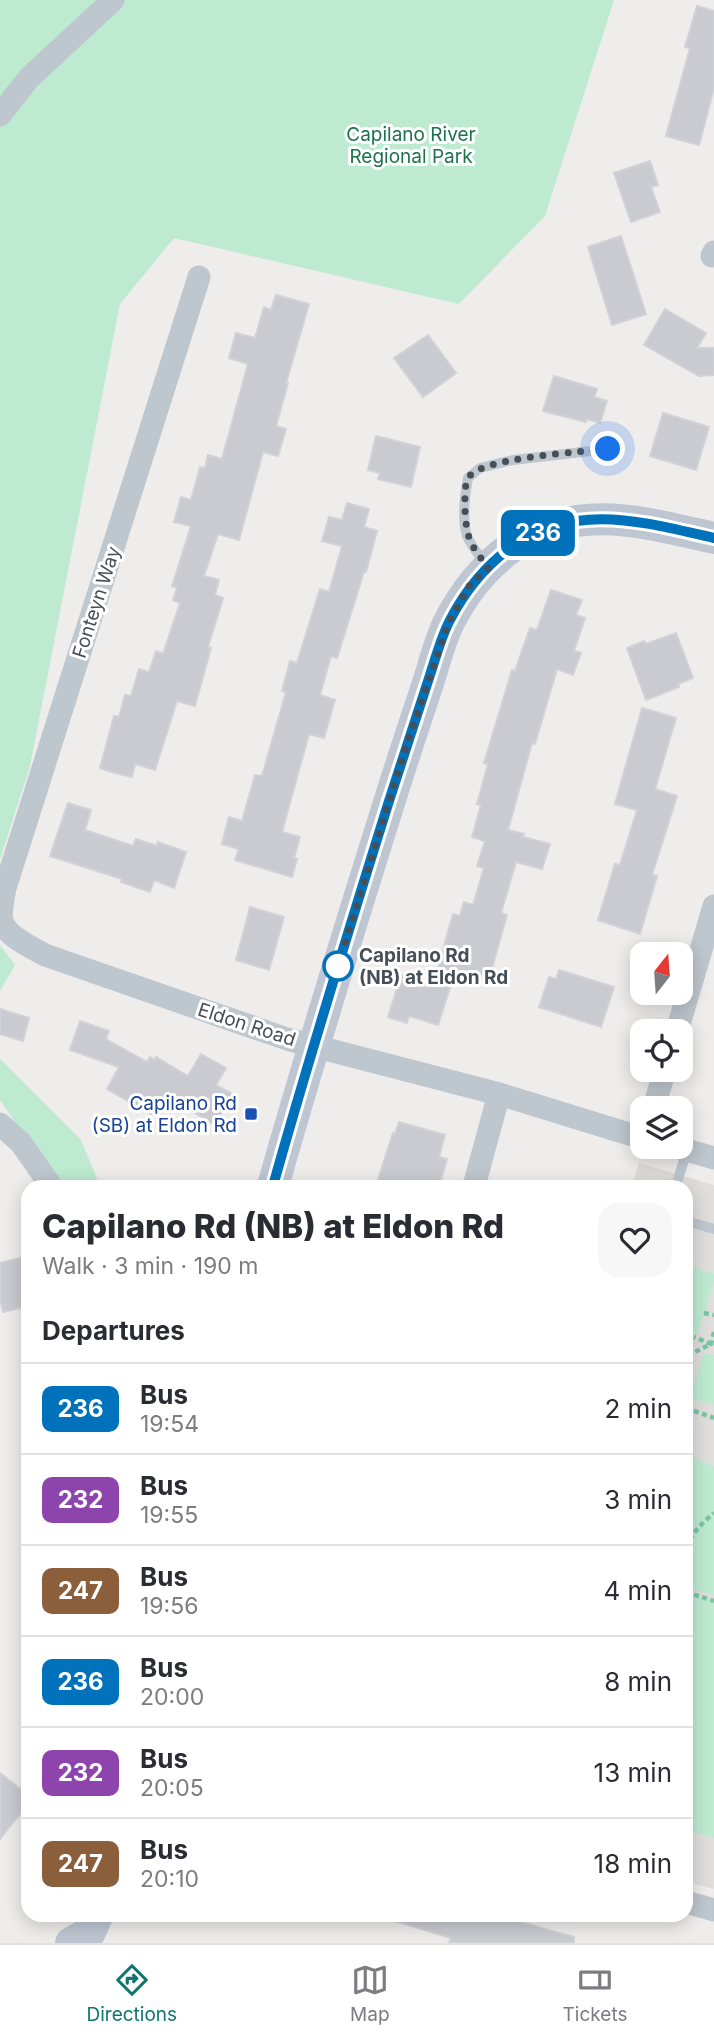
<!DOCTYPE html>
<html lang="en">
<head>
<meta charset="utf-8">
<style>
	body { margin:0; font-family:Inter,sans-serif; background:#f7f7f7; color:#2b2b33; height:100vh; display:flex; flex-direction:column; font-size:26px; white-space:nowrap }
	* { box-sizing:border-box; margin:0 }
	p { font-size:23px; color:#7c7c81 }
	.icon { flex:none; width:38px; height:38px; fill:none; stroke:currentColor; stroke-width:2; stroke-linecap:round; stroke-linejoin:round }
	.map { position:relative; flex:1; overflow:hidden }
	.drawer { position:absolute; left:21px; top:1180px; width:672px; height:742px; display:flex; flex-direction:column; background:#fff; border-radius:21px; box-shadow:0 4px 18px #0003 }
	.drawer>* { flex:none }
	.badge { padding:0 14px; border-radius:10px; font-size:24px; line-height:46px }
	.needle { width:46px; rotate:17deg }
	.tools { position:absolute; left:630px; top:942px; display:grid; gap:14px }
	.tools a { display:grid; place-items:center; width:63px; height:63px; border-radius:14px; background:#fff; box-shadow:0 4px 18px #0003; font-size:35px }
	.you { position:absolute; width:35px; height:35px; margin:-18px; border:5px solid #fff; border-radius:50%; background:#1a73e8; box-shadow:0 0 0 10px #1a73e833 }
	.map>.badge { position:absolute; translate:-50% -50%; box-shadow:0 0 0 4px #fff }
	h2 { padding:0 21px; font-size:26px; line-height:63px }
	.round { display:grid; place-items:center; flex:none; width:74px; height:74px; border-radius:21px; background:#f7f7f7 }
	.head { display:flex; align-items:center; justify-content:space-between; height:119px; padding:0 21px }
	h1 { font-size:33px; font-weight:800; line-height:52px }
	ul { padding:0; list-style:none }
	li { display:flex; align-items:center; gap:21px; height:91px; padding:0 21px; border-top:2px solid #e1e1e2 }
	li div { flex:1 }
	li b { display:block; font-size:26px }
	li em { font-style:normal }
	li .badge { min-width:77px; font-weight:700; text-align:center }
	.tabs { display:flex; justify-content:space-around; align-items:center; height:98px; border-top:2px solid #e1e1e2; background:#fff; font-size:19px; color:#7c7c81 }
	.tabs a { display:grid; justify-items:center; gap:4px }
	.tabs .selected { color:#0f766e }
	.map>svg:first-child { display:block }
</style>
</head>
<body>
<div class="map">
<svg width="714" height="1943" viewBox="0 0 714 1943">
	<rect width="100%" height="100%" fill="#efecec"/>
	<path fill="#e0dddd" d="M639 1163 714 1185V1889L686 1882V1186H632Z"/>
	<g fill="#bdead1">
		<path d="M0 0H614L545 216 459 304 174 238 120 304 30 766 0 860Z"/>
		<path d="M0 945 15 965 0 991Z"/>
		<path d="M0 1059 81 1140 100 1186H58L0 1100Z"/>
		<path d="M686 1265 714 1274V1281L699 1330 686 1347Z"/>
		<path d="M704 1353 714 1355V1405L690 1398Z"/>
		<path d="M686 1453 714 1467V1595L686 1588Z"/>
		<path d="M686 1592 714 1601V1838L686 1830Z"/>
	</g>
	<g fill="#cacbd1" stroke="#d1d2d8" stroke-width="2">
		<path d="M697 6 714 11V88L699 145 666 136 690 48 685 47Z"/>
		<path d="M650 161 658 185 651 187 660 212 631 222 614 173Z"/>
		<path d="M621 236 646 314 612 325 588 247Z"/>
		<path d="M276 295 309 304 286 383H288L276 426 286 429 278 456 263 452 239 540 218 534 204 576 219 580 215 595 223 598 208 647 211 648 195 706 177 701 155 770 135 764 132 777 115 773 100 768 114 716 119 717 125 695 131 696 139 669 149 672 156 651 163 654 180 603 173 600 177 588 172 586 191 526 174 522 181 497 191 500 200 467 205 468 208 455 222 459 248 364 229 358 236 333 255 338 264 307 271 310Z"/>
		<path d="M665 309 706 333 697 348H714V375L699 376 644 345Z"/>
		<path d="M428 335 456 373 423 397 394 358Z"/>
		<path d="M554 376 597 389 594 397 607 401 600 423 587 419 586 422 543 411Z"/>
		<path d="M663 413 709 427 696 470 650 456Z"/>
		<path d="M376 436 420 447 411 487 378 479 380 473 368 470Z"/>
		<path d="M347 503 369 509 364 527 377 531 366 572H364L337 658 331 656 320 695 335 700 324 738 309 734 282 832 300 837 294 858 297 859 292 877 235 860 239 849 222 844 229 817 242 821 255 775 262 776 286 692 282 691 290 661 297 663 320 589 329 592 342 546 322 541 329 517 342 520Z"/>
		<path d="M551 590 582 600 576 615 585 618 574 651 581 653 573 675 557 669 535 744 532 743 508 830 524 834 523 837 550 844 542 869 516 862 501 913 507 915 489 979 456 969 438 1025 409 1016 407 1023 388 1017 401 975 433 985 453 914 460 916 464 902 473 905 484 868 477 866 485 841 472 837 481 805 477 804 488 764 484 763 512 670 515 671 530 628 537 630Z"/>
		<path d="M676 633 693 678 678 684 679 687 646 700 627 648 644 641 646 644Z"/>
		<path d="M642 708 676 718 655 789 677 796 652 875 657 876 640 934 598 920 615 864 620 865 637 810 615 804Z"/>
		<path d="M68 803 91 810 85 830 133 846 136 839 157 846 158 842 186 852 174 888 154 880 150 892 121 882 122 879 50 856Z"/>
		<path d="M250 907 284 917 269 970 236 960Z"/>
		<path d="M559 970 614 987 601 1027 539 1007 549 977 556 979Z"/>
		<path d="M0 1009 29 1018 23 1041 0 1034Z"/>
		<path d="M80 1021 109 1031 106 1039 147 1062 150 1057 155 1060 156 1057 188 1076 201 1054 226 1068 216 1085 232 1094 215 1125 168 1097 164 1105 158 1101 151 1114 107 1089 119 1067 70 1050Z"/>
		<path d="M399 1122 445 1135 439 1157 447 1159 439 1186H376L393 1133 395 1134Z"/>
		<path d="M28 1256V1306L3 1312 0 1298V1263Z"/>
		<path d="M0 1773 28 1795V1804L0 1839Z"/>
		<path d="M393 1914H492L574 1937V1943H449L451 1938 392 1920Z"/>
	</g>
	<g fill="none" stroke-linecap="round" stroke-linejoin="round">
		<g stroke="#78c5a4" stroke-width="4.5" stroke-dasharray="5 3.5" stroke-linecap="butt">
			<path d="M704 1313 714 1315"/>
			<path d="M714 1332 711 1344 714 1345"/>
			<path d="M686 1365 691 1354 711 1344 694 1337"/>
			<path d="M686 1408 714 1418"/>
			<path d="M686 1547C691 1534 703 1522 714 1513"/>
			<path d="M686 1592 714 1601"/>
		</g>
		<g stroke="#bec6ce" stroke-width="10">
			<path d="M486 565C480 556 471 546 467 536 462 520 465 494 468 478L480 468 513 460 608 449"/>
			<path d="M676 1186 687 1150"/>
			<path d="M686 1221 714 1229"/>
		</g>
		<g stroke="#bec6ce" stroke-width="23">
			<path d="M0 115 29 78 113 0"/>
			<path d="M712 256 714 252"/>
			<path d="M199 277 5 888C3 898 0 911 2 921 7 937 31 947 45 955L287 1039 499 1094 642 1138"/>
			<path d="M677 1031 714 906"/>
			<path d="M654 1108 665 1069"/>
			<path d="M0 1124 21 1143 51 1186"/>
			<path d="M672 1146 714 1158"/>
			<path d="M474 1186 499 1094"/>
			<path d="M686 1902 714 1910"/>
		</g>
		<g stroke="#bec6d2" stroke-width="32">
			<path d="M273 1186C309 1059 348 933 388 806 401 764 415 722 429 680 435 661 440 639 450 620 465 591 483 568 510 548 575 501 643 522 714 538"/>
			<path d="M71 1943 90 1932 98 1914"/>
		</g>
	</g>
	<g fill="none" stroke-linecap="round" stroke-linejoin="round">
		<defs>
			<path id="line" d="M273 1186C309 1057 349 929 389 801 403 759 416 717 430 675 436 657 441 637 450 620 465 591 483 568 510 548 575 501 643 522 714 538"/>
		</defs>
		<use href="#line" stroke="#fff" stroke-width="16"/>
		<use href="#line" stroke="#0072bc" stroke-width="10"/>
		<path stroke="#464e58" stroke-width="7" stroke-dasharray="0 12.6" d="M338 966 405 750 448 624 469 586 488 568C470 543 467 541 465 510 465 501 464 486 468 478 480 457 583 452 608 449"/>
	</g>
	<circle fill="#fff" stroke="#0072bc" stroke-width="3.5" cx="338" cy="966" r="14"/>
	<rect fill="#1a4fb4" stroke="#fff" stroke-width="2.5" x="244" y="1107" width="14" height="14" rx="3.5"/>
	<g text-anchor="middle" stroke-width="6" stroke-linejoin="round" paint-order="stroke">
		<g font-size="19" fill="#1d734d" stroke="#fff">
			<text x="411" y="141">Capilano River<tspan x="411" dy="22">Regional Park</tspan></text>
		</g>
		<g font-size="19" fill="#464e58" stroke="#fff">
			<text transform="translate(96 602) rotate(-72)" y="7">Fonteyn Way</text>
			<text transform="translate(247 1024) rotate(18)" y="7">Eldon Road</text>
		</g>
		<g font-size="19" font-weight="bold" fill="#464e58" stroke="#fff" text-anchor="start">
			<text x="359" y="962">Capilano Rd<tspan x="359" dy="22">(NB) at Eldon Rd</tspan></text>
		</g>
		<g font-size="19" fill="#164399" stroke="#fff" text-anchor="end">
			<text x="237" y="1110">Capilano Rd<tspan x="237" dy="22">(SB) at Eldon Rd</tspan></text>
		</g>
	</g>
</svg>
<div class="tools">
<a><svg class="needle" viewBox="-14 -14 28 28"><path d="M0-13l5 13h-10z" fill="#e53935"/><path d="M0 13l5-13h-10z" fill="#7c7c81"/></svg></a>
<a><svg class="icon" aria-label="locate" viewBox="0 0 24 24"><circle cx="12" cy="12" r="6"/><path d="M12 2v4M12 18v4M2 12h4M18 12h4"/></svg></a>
<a><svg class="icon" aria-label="layers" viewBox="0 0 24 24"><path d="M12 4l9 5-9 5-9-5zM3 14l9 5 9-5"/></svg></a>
</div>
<div class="you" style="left:608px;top:449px"></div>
<b class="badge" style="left:538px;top:533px;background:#0072bc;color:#fff">236</b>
<section class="drawer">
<div class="head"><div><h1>Capilano Rd (NB) at Eldon Rd</h1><p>Walk · 3 min · 190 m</p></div><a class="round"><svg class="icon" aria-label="heart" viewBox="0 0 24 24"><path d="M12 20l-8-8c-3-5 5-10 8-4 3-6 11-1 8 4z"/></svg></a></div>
<h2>Departures</h2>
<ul>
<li><span class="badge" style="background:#0072bc;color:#fff">236</span><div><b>Bus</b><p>19:54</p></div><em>2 min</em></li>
<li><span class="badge" style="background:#8e44ad;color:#fff">232</span><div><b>Bus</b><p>19:55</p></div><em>3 min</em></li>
<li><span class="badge" style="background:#8b5e3c;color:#fff">247</span><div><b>Bus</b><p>19:56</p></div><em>4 min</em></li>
<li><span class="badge" style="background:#0072bc;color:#fff">236</span><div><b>Bus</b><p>20:00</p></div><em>8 min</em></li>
<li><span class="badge" style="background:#8e44ad;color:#fff">232</span><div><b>Bus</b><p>20:05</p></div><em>13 min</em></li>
<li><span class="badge" style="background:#8b5e3c;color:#fff">247</span><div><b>Bus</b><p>20:10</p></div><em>18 min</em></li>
</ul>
</section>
</div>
<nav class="tabs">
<a class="selected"><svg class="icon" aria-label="directions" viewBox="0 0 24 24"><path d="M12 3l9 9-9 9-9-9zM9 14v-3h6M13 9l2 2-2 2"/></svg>Directions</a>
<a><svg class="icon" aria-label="map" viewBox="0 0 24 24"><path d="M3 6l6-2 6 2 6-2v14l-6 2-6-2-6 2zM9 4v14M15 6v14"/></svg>Map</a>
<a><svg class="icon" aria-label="tickets" viewBox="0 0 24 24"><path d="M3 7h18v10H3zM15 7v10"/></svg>Tickets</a>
</nav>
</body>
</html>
